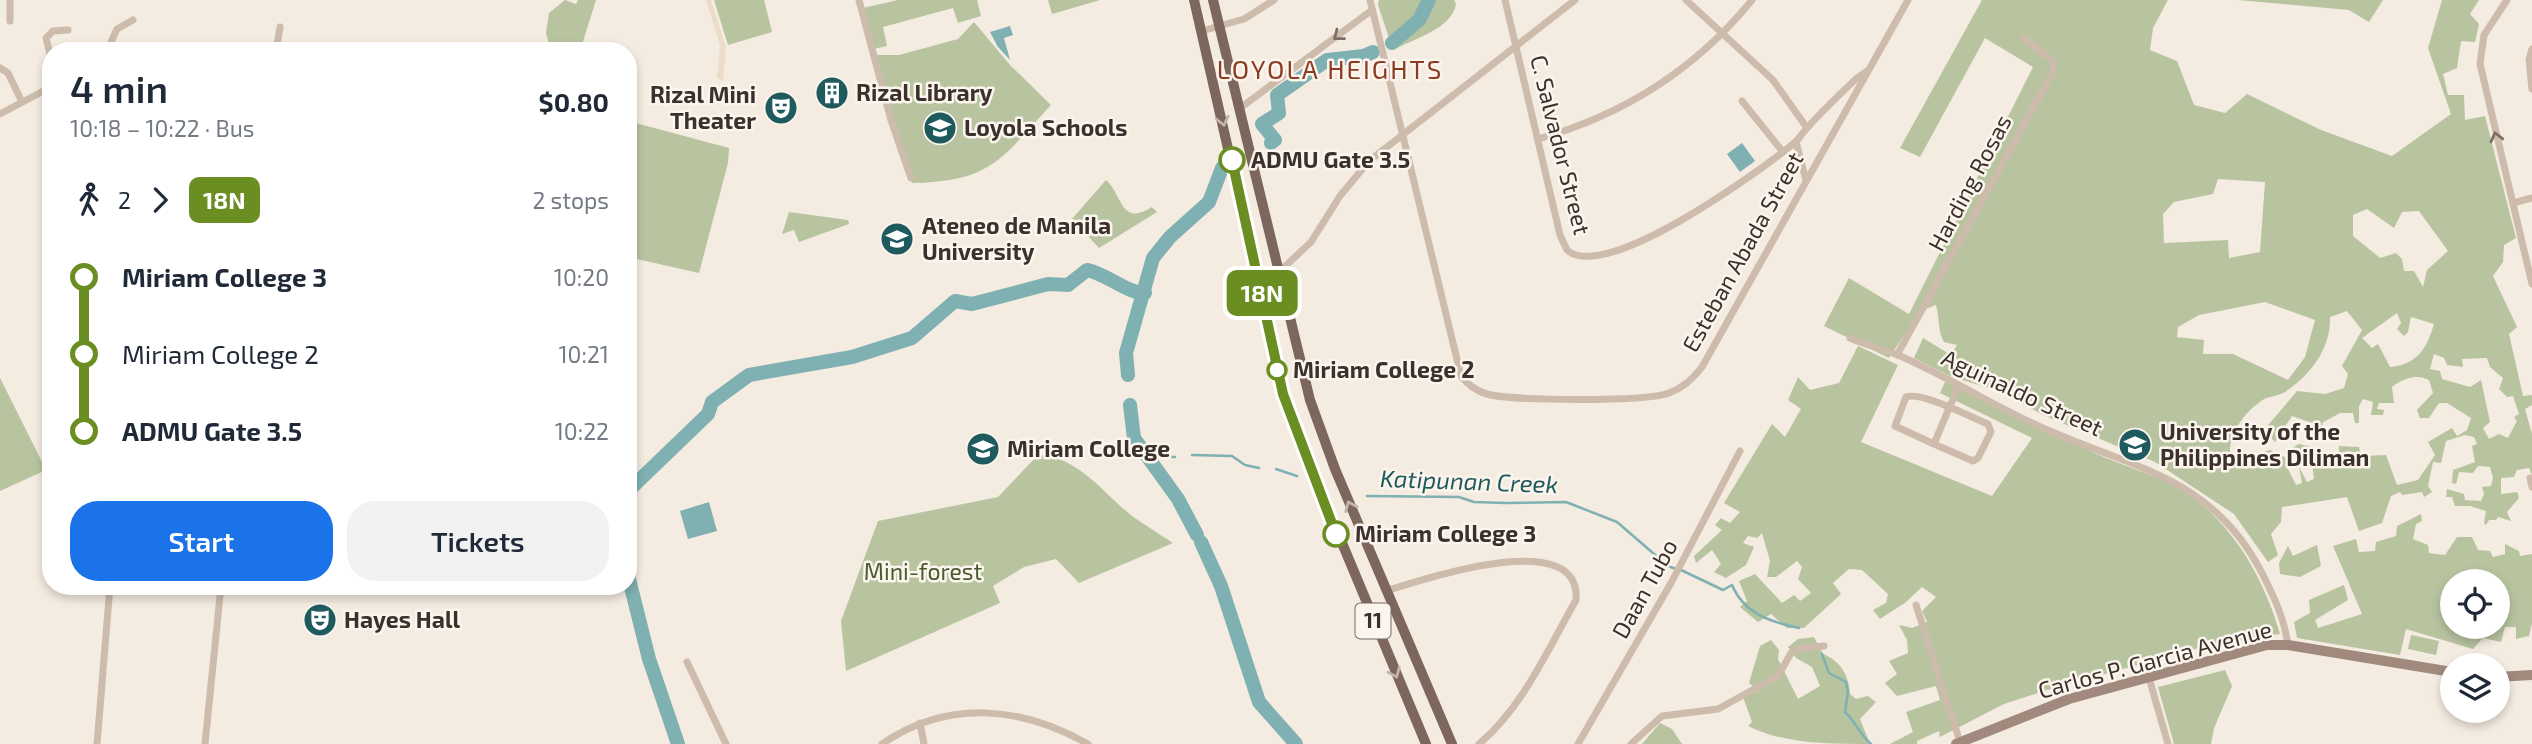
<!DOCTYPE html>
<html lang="en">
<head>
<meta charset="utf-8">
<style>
	body { margin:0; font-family:"Exo 2",sans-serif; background:#f2f2f3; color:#1f2937; height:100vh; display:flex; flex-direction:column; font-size:26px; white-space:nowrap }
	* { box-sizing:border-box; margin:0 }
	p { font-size:23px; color:#747a83 }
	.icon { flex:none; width:38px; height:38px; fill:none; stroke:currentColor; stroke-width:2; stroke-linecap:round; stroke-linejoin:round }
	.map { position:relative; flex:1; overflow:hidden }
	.drawer { position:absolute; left:42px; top:42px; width:595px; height:553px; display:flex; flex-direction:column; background:#fff; border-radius:28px; box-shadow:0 4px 10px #0003 }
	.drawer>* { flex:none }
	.badge { padding:0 14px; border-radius:10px; font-size:24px; line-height:46px }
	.controls { position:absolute; left:2440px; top:569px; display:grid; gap:14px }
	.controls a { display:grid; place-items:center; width:70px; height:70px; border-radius:50%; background:#fff; box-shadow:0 4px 10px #0003; font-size:35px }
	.map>.badge { position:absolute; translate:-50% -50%; box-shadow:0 0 0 4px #fff }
	.legs { display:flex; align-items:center; gap:10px; height:77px; padding:0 28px; font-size:23px }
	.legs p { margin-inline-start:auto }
	.headline { display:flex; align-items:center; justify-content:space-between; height:119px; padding:0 28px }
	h1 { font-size:38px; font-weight:600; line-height:52px }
	.cta { display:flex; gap:14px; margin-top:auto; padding:14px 28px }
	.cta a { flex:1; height:80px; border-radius:28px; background:#1a73e8; color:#fff; font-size:28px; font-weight:600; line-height:80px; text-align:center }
	.cta a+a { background:#f2f2f3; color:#1f2937 }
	ul { padding:0 28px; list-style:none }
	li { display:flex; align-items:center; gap:24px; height:77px; font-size:26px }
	li i { display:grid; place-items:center; width:10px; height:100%; margin:0 9px; background:currentColor }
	li i::after { content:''; width:18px; height:18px; margin:-9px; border:5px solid; border-radius:50%; background:#fff }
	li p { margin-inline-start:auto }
	li:first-child i { background:linear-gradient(#0000 50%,currentColor 0) }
	li:last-child i { background:linear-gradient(currentColor 50%,#0000 0) }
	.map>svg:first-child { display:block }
</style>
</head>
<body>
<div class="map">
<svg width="2532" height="744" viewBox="0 0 2532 744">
	<rect width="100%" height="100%" fill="#f4ebe1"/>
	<g fill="#b8c4a0" fill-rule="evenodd">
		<path d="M565 0 576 4 578 0H596L580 51H539L545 50 549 44 546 33 549 13Z"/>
		<path d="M714 0H764L772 32 728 45Z"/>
		<path d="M898 0H977L981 16 958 23 953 8 883 27 887 46 873 49 863 8Z"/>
		<path d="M1048 0H1100L1052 14Z"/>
		<path d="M1379 0H1454L1456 4C1452 29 1413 39 1393 50L1378 5Z"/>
		<path d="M1982 0H2168L2153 28 2150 50 2177 61 2194 105 2225 113 2247 94 2321 130 2392 156 2451 114 2428 48 2442 0H2479L2470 14 2479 24 2475 42 2461 41 2457 68 2443 74 2448 95H2464L2465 120 2485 116 2516 238 2504 245 2503 262 2493 276 2517 327 2509 334 2523 396 2532 395V405L2525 409 2532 434V475L2529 468 2517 470 2514 477 2501 478V494L2517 492 2519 498 2507 512 2511 521 2498 517 2496 520H2489L2486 525 2484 523 2486 511 2470 506H2455L2452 497H2446L2447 489 2464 494 2465 500 2481 501 2484 494 2482 487 2491 486 2493 478 2490 467 2478 466 2473 473 2459 472 2456 484 2452 483 2453 470 2475 462 2472 446 2477 444 2474 437 2465 435 2446 441 2441 463 2433 462 2428 486 2432 492 2424 497 2422 492 2402 495 2400 492 2391 496 2382 523 2359 531 2347 497 2282 507 2281 522 2271 534 2278 555 2268 562 2234 514 2155 462 2043 415 2001 392 1950 376 1914 358 1923 338 1951 355 1957 345 1944 342C1937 329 1940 319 1936 305L1920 311 1889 358 1824 326 1849 278 1909 314 2033 67 1985 38 1920 157 1900 148ZM2218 179 2265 182 2260 252 2229 258 2228 240 2164 243 2163 214 2174 202 2213 194ZM2367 209 2394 228 2402 212 2419 211 2448 251 2427 270 2423 287 2414 271H2404L2402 259 2396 253 2380 258 2353 236V215ZM2265 302 2315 320 2305 357 2288 380 2233 354H2203L2204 340 2177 337 2178 327 2199 315ZM2347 311 2362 330 2342 366 2348 374 2344 388 2325 394 2297 391 2264 430 2275 442 2292 416 2312 423 2322 434 2325 432 2322 423 2340 413H2353L2355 423H2359V406L2363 399 2373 402 2371 415H2383L2384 410 2377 409 2379 403H2394L2392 387C2402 379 2416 373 2429 380L2433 393 2417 410 2420 418H2429L2439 403H2447L2471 418 2467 430 2457 436 2452 428 2428 442 2435 455 2418 480 2397 485 2386 455 2361 456 2359 447 2339 446V464L2323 467 2316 448 2299 444 2292 448 2294 453 2299 451 2312 463 2314 479 2307 482 2299 467 2302 483 2296 485 2287 467 2289 459 2270 450C2255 455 2243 460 2230 451 2230 433 2244 413 2260 402 2266 396 2277 397 2285 392 2310 375 2331 349 2330 317ZM2397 313 2401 323 2397 329 2404 336 2408 332 2411 317 2434 324C2427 348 2417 365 2390 367L2378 344 2372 348 2362 338ZM2434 354 2444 358 2447 365 2463 367 2462 359 2487 358 2490 367 2503 378 2499 389 2507 397 2513 396 2519 414 2514 417 2517 421 2508 438 2499 434 2489 439 2483 428 2490 422 2481 380 2470 387 2442 379 2440 371 2430 369Z"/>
		<path d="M2238 0H2383L2369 22 2349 10Z"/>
		<path d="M974 22 1010 65 1051 105C1000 160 992 181 912 183L874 55H899L958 39Z"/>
		<path d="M628 121 729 148 728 163 699 273 628 257Z"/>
		<path d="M1106 180C1123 195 1120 227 1152 207L1157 212 1099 248 1072 219Z"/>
		<path d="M789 212 848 220 849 224 799 242 794 230 782 234Z"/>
		<path d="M1858 346 1898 365 1861 442 1992 496 2032 438 1940 393 1945 382C1996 406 2047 432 2099 455 2122 465 2146 472 2169 483 2226 511 2263 574 2280 634L2206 646 2047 690 2004 704 1940 737 1939 731 1917 741V744H1890L1913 732 1906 712 1940 700 1936 686 1897 696 1885 683 1897 674 1889 661 1908 653 1907 640 1899 625 1912 628 1927 622 1922 611 1936 597 1922 587 1906 602 1880 619 1873 610 1886 603 1888 594 1862 570 1849 569 1833 583 1841 594 1804 628H1787L1771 614 1758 622 1740 607 1747 601 1739 581 1755 574 1782 603 1794 595 1800 601 1811 593 1798 579 1802 567 1797 561 1776 577H1767L1770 561 1762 533 1757 538 1748 536 1743 543 1754 547 1746 565 1726 578 1714 572 1721 564 1712 550 1696 563 1694 556 1722 530 1715 525 1721 518 1730 523 1740 512 1724 503 1772 424 1785 437 1801 409 1788 400 1798 377 1810 390 1839 383Z"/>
		<path d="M0 378 46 470 0 491Z"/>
		<path d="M1038 455C1078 456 1104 494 1132 516 1145 525 1159 534 1173 543L1079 583 1056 559 1024 567 993 586 1000 603 846 671 841 621 878 521 998 497Z"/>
		<path d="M2421 514 2422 521 2416 524 2413 539 2428 545 2429 553 2445 555 2457 537H2472L2478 550 2490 551 2493 557 2505 554V544L2519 551 2520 556 2532 554V623L2529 636 2516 639V627H2505L2501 642 2483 638 2473 649 2406 629 2400 655 2297 638 2294 622 2310 613 2309 600 2344 585 2348 600 2315 620 2318 628 2362 614 2333 546 2356 539 2359 552 2375 551 2376 542 2396 536 2397 526ZM2452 581H2497V626H2452Z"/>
		<path d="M2317 545 2321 566 2300 577 2280 574 2279 563 2288 546 2293 556Z"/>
		<path d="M2411 635 2439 641 2436 655 2408 649Z"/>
		<path d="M1814 637 1823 654C1841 661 1849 676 1850 694L1856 699 1868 696 1876 702 1860 719 1870 744C1828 744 1784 744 1748 726L1752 722 1743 697 1759 691 1749 683 1760 646 1771 640 1779 650 1778 659 1798 699 1820 686 1812 667 1796 658 1788 647 1798 639Z"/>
		<path d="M2225 670 2232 686 2214 728 2211 744H2174L2158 687Z"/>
		<path d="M1660 723 1672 729 1682 744H1642Z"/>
	</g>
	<path fill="#ecdcc8" d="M706 0H711L726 47 723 81 717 78 720 45Z"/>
	<g fill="#7fb0b2">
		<path d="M1010 26 1013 35 1004 38 1010 60 998 47 990 32Z"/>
		<path d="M1742 143 1755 161 1740 172 1727 154Z"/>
		<path d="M709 502 717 531 688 539 680 511Z"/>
	</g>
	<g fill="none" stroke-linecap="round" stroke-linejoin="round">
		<g stroke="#7fb0b2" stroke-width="2.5">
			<path d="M1192 455 1232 456 1245 465 1259 468"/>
			<path d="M1149 456 1175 457"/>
			<path d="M1276 469 1297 476"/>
			<path d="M1367 496 1459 497 1474 502 1506 503 1566 502 1617 522 1668 566 1676 569"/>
			<path d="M1681 570 1723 590 1732 585C1744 614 1771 622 1799 628"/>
			<path d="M1822 654 1829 673 1846 682 1848 692 1845 712C1856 722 1859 734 1871 744"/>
		</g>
		<g stroke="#7fb0b2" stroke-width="14">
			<path d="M1392 43 1419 20 1429 0"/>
			<path d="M1271 143 1275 140 1262 124 1279 113 1277 95 1327 60 1364 56 1373 52"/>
			<path d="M1128 375 1126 353 1153 258 1170 237 1209 202 1222 168"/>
			<path d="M1130 405 1134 438 1178 499 1197 535"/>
			<path d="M628 491 708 414 712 402 749 375 852 357 912 338 955 301 972 304 1048 284 1068 285 1087 270C1105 273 1130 295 1145 293"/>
			<path d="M1201 542 1221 586 1259 702 1296 744"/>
			<path d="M628 575 649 659 678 744"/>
		</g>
		<g stroke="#cdbbac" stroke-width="7">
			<path d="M10 0V21"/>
			<path d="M859 0 891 120 911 178"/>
			<path d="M1370 0 1461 376C1468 385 1476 391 1487 394 1512 401 1646 402 1669 393 1683 388 1693 379 1702 367L1908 0"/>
			<path d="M1505 0 1560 235 1567 250C1605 284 1760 171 1793 144 1799 140 1802 133 1807 128 1823 110 1840 94 1857 78L1867 71"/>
			<path d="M1686 0 1773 80 1807 128"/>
			<path d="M2507 0 2484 35 2480 64 2532 284"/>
			<path d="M1202 31 1244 19 1274 0"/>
			<path d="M2532 49 2529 60 2532 89"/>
			<path d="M107 51 117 29 133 20"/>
			<path d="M184 51 185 47"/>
			<path d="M276 51 280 27"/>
			<path d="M51 58 46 38 53 31 68 30"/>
			<path d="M0 68 8 73 22 102"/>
			<path d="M1742 101 1783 152"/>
			<path d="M1239 109 1372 10"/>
			<path d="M0 114 51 87"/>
			<path d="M1538 139C1623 115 1696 69 1752 0"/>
			<path d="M1796 142 1806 180"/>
			<path d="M2513 203 2532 198"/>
			<path d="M1261 289 1311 242 1340 196 1369 161 1575 0"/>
			<path d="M1850 338C1866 345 1884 349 1900 356 1949 377 1995 407 2043 428 2134 469 2213 476 2263 575 2275 599 2284 618 2288 645"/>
			<path d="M1897 355 2054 70 2053 61 2024 38"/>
			<path d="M1934 444 1973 461 1978 458 1991 432 1988 424C1970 417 1921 391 1906 397L1895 426 1934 444C1942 425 1950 405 1959 386"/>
			<path d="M2530 478 2532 487"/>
			<path d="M1386 591C1421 580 1582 525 1576 600 1548 649 1523 707 1479 744"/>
			<path d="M1916 605 1960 742"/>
			<path d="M687 662 726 744"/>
			<path d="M2149 678 2168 744"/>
			<path d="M920 723 924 744"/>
			<path d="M97 744 110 586"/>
			<path d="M205 744 221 586"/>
			<path d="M882 744C948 699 1021 706 1088 744"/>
			<path d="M1578 744 1671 583 1740 451"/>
			<path d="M1631 744 1662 716 1718 709 1778 676 1791 653 1802 648 1824 646"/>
		</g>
		<g stroke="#a18a7d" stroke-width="10">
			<path d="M2497 677 2532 675"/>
			<path d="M1956 744 2069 699 2267 645H2288L2452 672"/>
		</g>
		<g stroke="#7d675c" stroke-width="10">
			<path d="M1194 0 1289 416 1426 744"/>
			<path d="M1213 0 1310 400 1335 469 1452 744"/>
		</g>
	</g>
	<defs><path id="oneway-chevron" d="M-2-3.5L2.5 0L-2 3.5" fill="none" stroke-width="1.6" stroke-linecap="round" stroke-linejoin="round" transform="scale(1.75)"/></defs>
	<g stroke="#7d6f65">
		<use href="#oneway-chevron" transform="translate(1338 36) rotate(142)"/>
		<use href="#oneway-chevron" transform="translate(2496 137) rotate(-104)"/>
	</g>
	<g stroke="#c2b5ac">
		<use href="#oneway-chevron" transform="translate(1223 121) rotate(77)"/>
		<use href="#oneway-chevron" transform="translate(1350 506) rotate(-113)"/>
		<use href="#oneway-chevron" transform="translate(1395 673) rotate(67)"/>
	</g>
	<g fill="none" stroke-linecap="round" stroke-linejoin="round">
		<defs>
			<path id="line-1" d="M1232 160 1283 394 1336 534"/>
		</defs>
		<use href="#line-1" stroke="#fff" stroke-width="16"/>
		<use href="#line-1" stroke="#6b8e23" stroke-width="10"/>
	</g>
	<defs>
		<symbol id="building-disc" viewBox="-11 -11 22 22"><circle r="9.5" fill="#1f5a5e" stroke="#fbf5ee"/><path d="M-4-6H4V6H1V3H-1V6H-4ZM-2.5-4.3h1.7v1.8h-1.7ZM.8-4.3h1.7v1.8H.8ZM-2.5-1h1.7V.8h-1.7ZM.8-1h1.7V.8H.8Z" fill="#fff"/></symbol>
		<symbol id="theatre-disc" viewBox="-11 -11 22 22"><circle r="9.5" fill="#1f5a5e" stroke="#fbf5ee"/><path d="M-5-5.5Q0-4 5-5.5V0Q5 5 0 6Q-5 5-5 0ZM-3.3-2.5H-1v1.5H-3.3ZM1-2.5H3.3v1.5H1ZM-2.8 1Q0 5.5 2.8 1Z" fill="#fff"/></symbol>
		<symbol id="university-disc" viewBox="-11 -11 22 22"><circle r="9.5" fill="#1f5a5e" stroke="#fbf5ee"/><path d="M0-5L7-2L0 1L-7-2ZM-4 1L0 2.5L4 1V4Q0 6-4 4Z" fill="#fff"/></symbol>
	</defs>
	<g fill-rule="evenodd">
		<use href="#building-disc" x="813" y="74" width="38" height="38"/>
		<use href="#theatre-disc" x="762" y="89" width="38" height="38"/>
		<use href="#university-disc" x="921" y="109" width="38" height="38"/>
		<use href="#university-disc" x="878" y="220" width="38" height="38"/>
		<use href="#university-disc" x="2116" y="426" width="38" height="38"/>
		<use href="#university-disc" x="964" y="430" width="38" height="38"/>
		<use href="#theatre-disc" x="301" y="601" width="38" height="38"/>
	</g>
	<g fill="#fff" stroke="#6b8e23" stroke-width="3.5">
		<circle cx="1232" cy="160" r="12"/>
		<circle cx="1277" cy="370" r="9"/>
		<circle cx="1336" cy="534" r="12"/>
	</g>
	<g text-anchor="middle" stroke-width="5" stroke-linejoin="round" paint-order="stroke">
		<rect fill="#fbf5ee" stroke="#756b66" stroke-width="2" x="1355.5" y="603.5" width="35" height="35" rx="5"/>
		<g font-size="21" font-weight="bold" fill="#3b302b">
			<text x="1373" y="628">11</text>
		</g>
		<g font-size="23" font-weight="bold" fill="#3b302b" stroke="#fbf5ee" text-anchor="start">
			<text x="856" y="101">Rizal Library</text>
			<text x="756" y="103" text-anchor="end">Rizal Mini<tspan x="756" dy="26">Theater</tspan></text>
			<text x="964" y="136">Loyola Schools</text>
			<text x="922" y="234">Ateneo de Manila<tspan x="922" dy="26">University</tspan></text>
			<text x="2160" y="440">University of the<tspan x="2160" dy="26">Philippines Diliman</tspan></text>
			<text x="1007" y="457">Miriam College</text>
			<text x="344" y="628">Hayes Hall</text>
		</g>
		<g font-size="23" fill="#3b302b" stroke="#fbf5ee">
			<text transform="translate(1560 145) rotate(76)" y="8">C. Salvador Street</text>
			<text transform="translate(1970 183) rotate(-62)" y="8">Harding Rosas</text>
			<text transform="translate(1743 252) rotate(-61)" y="8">Esteban Abada Street</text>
			<text transform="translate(2022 393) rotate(25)" y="8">Aguinaldo Street</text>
			<text transform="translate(1645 589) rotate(-61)" y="8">Daan Tubo</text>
			<text transform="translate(2155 660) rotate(-15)" y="8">Carlos P. Garcia Avenue</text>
		</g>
		<g font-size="23" font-weight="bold" fill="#3b302b" stroke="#fbf5ee" text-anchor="start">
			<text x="1251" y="168">ADMU Gate 3.5</text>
			<text x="1293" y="378">Miriam College 2</text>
			<text x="1355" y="542">Miriam College 3</text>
		</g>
		<g font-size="23" fill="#4a5a2e" stroke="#fbf5ee">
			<text x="923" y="580">Mini-forest</text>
		</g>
		<g font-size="24" font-style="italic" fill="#1f5a5e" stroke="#fbf5ee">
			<text transform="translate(1469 482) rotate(2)" y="8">Katipunan Creek</text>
		</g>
		<g font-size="26" letter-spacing="2" fill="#8c3b22" stroke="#fbf5ee">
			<text x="1330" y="79">LOYOLA HEIGHTS</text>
		</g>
	</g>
</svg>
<div class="controls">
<a><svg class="icon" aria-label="locate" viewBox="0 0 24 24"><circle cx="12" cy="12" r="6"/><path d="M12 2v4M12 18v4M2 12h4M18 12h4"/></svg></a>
<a><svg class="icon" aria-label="layers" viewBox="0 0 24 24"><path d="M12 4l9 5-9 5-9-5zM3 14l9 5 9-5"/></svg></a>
</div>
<b class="badge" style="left:1262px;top:293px;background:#6b8e23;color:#fff">18N</b>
<section class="drawer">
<div class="headline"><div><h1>4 min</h1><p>10:18 – 10:22 · Bus</p></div><b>$0.80</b></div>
<div class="legs"><svg class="icon" aria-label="walk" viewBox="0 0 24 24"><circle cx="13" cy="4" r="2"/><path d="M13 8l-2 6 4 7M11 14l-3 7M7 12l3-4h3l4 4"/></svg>2<svg class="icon" aria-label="forward" viewBox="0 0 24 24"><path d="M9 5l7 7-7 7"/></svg><b class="badge" style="background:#6b8e23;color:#fff">18N</b><p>2 stops</p></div>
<ul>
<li><i style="color:#6b8e23"></i><b>Miriam College 3</b><p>10:20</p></li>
<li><i style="color:#6b8e23"></i><span>Miriam College 2</span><p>10:21</p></li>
<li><i style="color:#6b8e23"></i><b>ADMU Gate 3.5</b><p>10:22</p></li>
</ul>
<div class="cta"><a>Start</a><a>Tickets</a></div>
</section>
</div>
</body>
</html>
